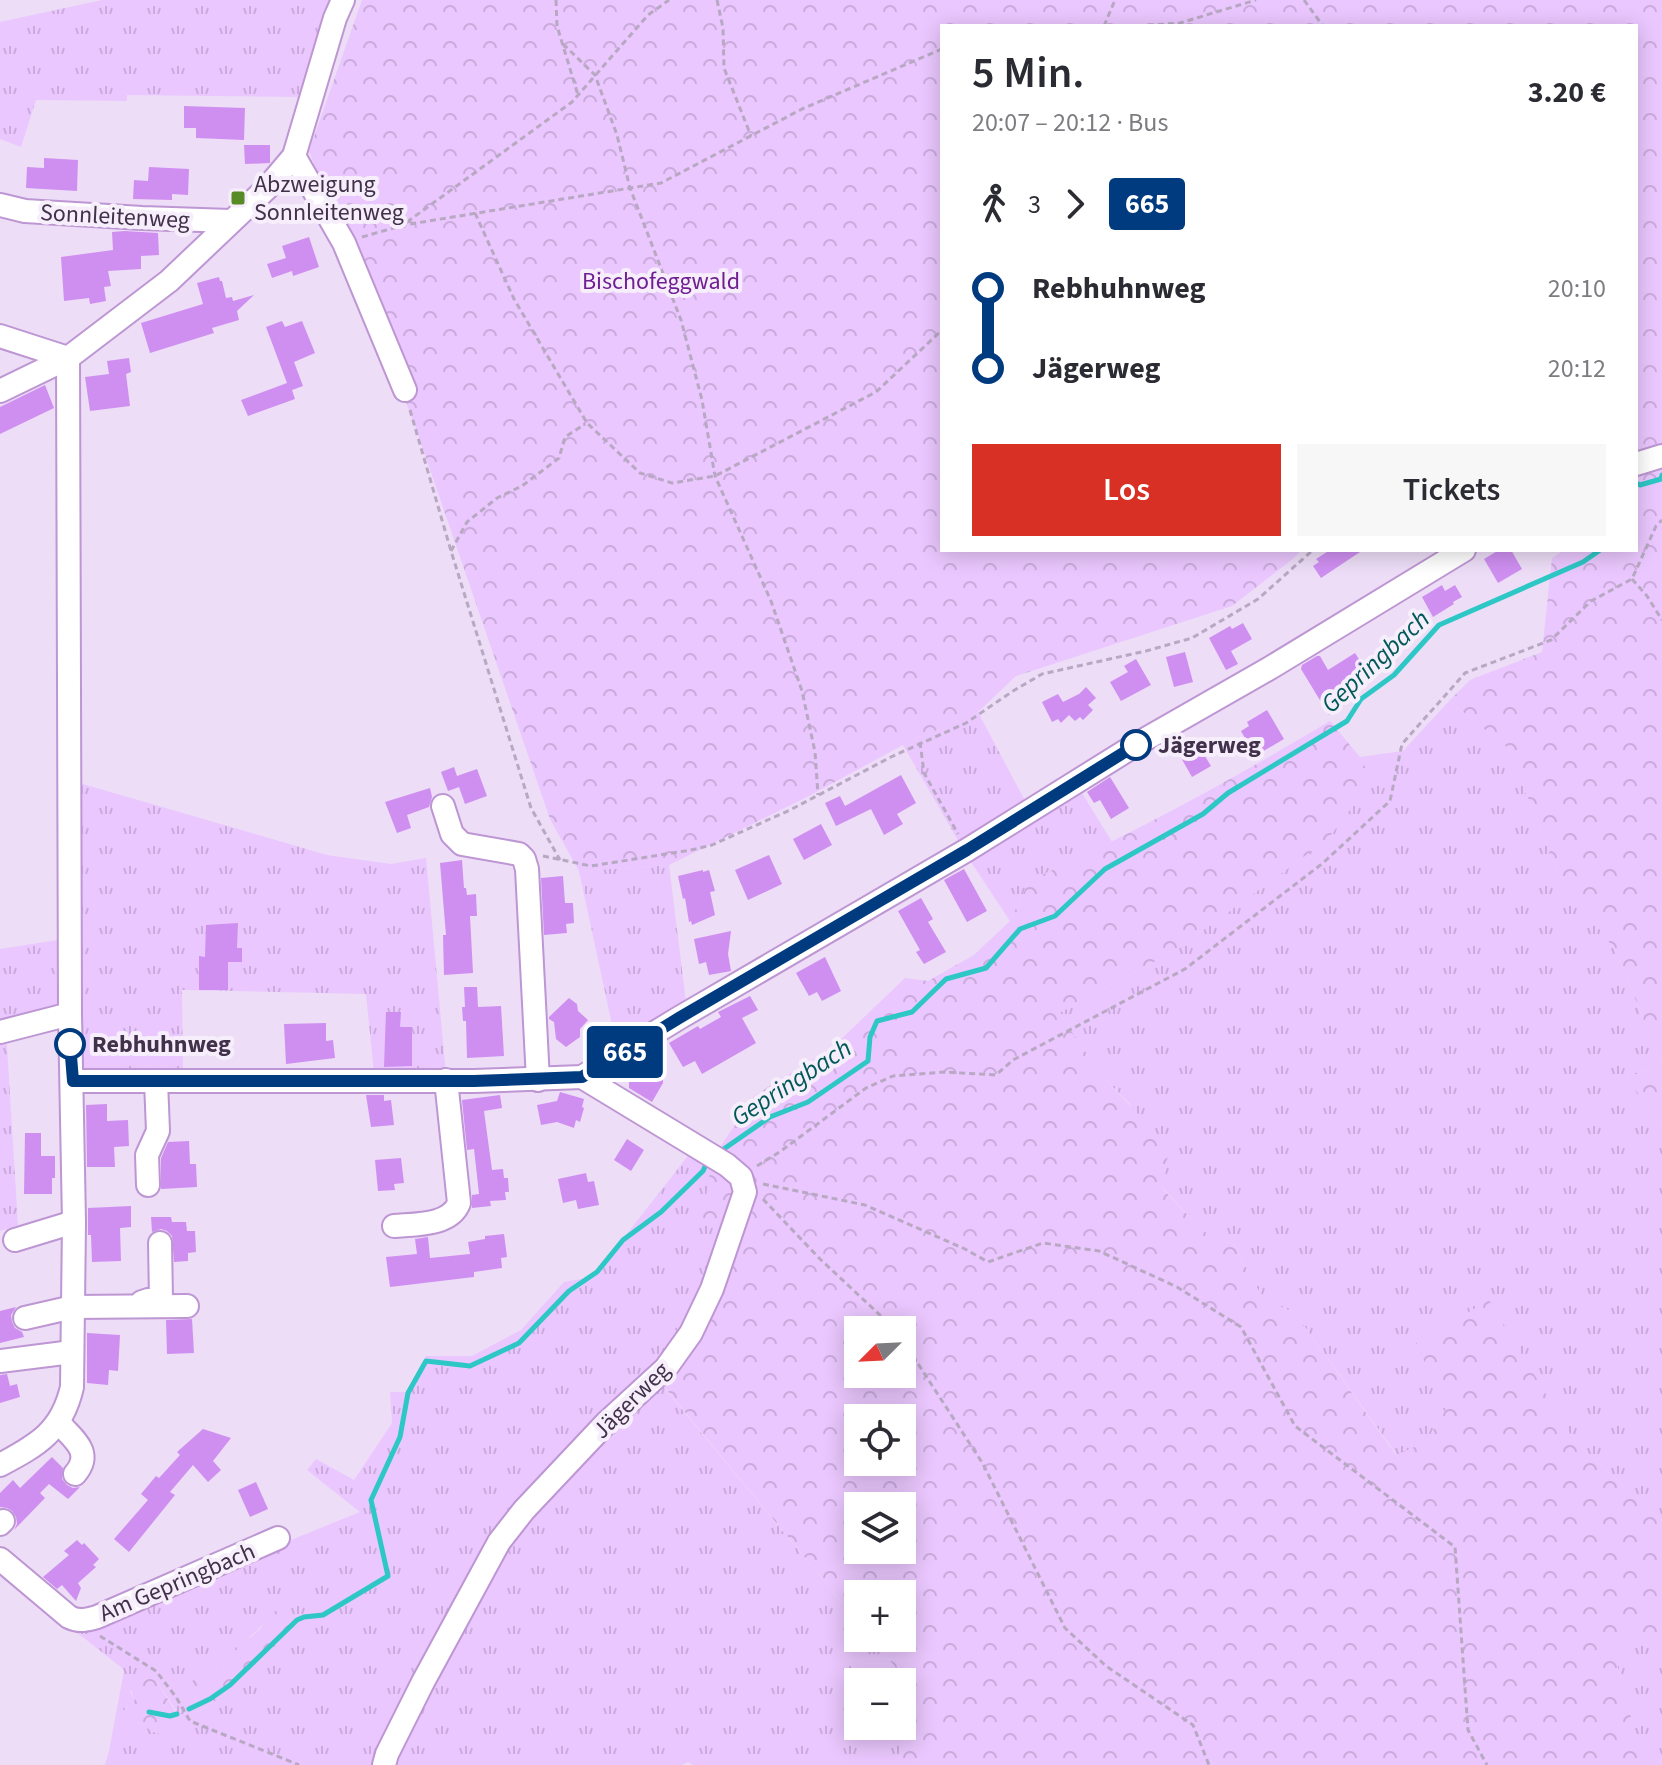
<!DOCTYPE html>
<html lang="de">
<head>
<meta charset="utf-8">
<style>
	body { margin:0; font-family:"Source Sans 3",sans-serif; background:#f7f7f7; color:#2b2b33; height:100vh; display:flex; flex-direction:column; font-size:30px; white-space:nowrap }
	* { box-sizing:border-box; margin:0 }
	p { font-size:26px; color:#7c7c81 }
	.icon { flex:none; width:44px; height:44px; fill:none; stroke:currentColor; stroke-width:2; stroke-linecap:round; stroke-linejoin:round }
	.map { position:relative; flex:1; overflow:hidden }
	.panel { position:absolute; left:940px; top:24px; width:698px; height:528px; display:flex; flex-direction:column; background:#fff; border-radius:0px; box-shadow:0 4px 20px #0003 }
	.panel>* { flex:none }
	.badge { padding:0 16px; border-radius:6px; font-size:28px; line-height:52px }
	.needle { width:52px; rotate:246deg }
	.fabs { position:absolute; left:844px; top:1316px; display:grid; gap:16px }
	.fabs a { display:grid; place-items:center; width:72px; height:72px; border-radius:0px; background:#fff; box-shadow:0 4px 20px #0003; font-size:40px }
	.map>.badge { position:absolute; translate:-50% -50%; box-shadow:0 0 0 4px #fff }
	.legs { display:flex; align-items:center; gap:12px; height:88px; padding:0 32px; font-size:26px }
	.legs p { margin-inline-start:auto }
	.head { display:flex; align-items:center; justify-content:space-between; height:136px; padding:0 32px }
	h1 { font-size:44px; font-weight:600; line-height:60px }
	.action { display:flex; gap:16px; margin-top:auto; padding:16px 32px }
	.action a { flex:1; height:92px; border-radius:0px; background:#d93025; color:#fff; font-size:32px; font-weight:600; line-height:92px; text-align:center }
	.action a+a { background:#f7f7f7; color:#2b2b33 }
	ul { padding:0 32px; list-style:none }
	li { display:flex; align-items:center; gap:28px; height:80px; font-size:30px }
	li i { display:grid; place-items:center; width:12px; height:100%; margin:0 10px; background:currentColor }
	li i::after { content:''; width:20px; height:20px; margin:-10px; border:6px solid; border-radius:50%; background:#fff }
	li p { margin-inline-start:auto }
	li:first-child i { background:linear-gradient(#0000 50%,currentColor 0) }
	li:last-child i { background:linear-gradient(currentColor 50%,#0000 0) }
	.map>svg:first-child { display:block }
</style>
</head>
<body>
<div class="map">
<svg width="1662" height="1765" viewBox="0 0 1662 1765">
	<defs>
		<pattern id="grass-tufts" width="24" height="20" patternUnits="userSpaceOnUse" patternTransform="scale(2)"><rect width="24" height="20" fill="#eac7fe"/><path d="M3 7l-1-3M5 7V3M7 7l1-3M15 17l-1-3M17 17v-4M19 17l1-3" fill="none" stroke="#caabdb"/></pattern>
		<pattern id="forest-crowns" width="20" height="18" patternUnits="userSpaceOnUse" patternTransform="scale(2)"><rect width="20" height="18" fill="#eac7fe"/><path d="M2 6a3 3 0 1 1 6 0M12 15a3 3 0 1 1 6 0" fill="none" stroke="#caabdb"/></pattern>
	</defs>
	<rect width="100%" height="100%" fill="#edddf7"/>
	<g fill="url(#grass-tufts)" fill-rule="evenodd">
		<path d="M102 0H333L303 97 127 95V101L36 100 21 147 0 139V22Z"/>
		<path d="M1449 701 1508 748 1558 873 1615 950 1662 1064V1067L1626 1075 1662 1129V1521L1575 1442 1489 1301 1446 1409 1426 1442 1397 1455 1295 1313 1263 1299 1234 1245 1203 1231 1163 1188 1130 1104 1102 1076 1059 1013 1176 950 1327 840 1371 781 1360 757 1403 751Z"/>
		<path d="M978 712 1033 816 1079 788 1112 842 1029 881 1010 921 967 856 903 745Z"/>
		<path d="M76 782 327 855 391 864 426 858 446 1075 374 1073 366 994 182 990 183 1075H94L81 1066Z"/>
		<path d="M669 865 686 1002 617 1048 579 871Z"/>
		<path d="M64 939V1016L6 1031 18 1225 0 1231V949Z"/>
		<path d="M691 1152 709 1164 710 1172 737 1240 661 1384 858 1622V1638H871L921 1698 897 1765H693L688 1762 682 1765H105L109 1751 124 1671 122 1668 65 1623 281 1544 360 1512 307 1470 316 1459 354 1480 392 1423 390 1392H406L426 1356H472L521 1330 564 1282 593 1277ZM302 1614 303 1617 299 1624 290 1629 286 1638 269 1651 262 1660 248 1669 225 1694 197 1713 198 1704 192 1691 210 1669 223 1668 232 1659 239 1642C253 1636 260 1629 268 1616L294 1618ZM150 1678 155 1679 178 1713V1723C151 1746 155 1724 131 1721L125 1708 131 1705 135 1700 130 1692 140 1681ZM858 1682H902V1726H858Z"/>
		<path d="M1626 1625 1662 1660V1762L1637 1741 1617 1664Z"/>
	</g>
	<g fill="url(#forest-crowns)" fill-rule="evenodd">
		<path d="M362 0H1662V1064L1615 950 1558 873 1508 748 1449 701 1470 680 1542 652 1552 558 1564 550H1636V26H942V550H1301L1294 558 1232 606 1016 676 978 712 903 745 809 796 669 865 579 871 550 819 414 423 309 151Z"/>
		<path d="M1330 721 1360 757 1372 781 1327 840 1176 950 1059 1013 1102 1076 1169 1146 1163 1189 1203 1231 1234 1245 1263 1299 1295 1313 1396 1455 1426 1442 1446 1409 1416 1343 1489 1300 1575 1442 1662 1521V1660L1627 1626 1617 1664 1637 1740 1662 1762V1765H897L921 1698 871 1638H902V1594H858V1622L661 1383 737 1240 702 1220 710 1172 709 1164 754 1096 834 1046 905 978 928 981 974 955 1010 921 1029 881C1132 834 1232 780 1330 721ZM858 1330H902V1374H858ZM858 1418H902V1462H858ZM858 1506H902V1550H858Z"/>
		<path d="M1662 1067V1129L1626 1075Z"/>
		<path d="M280 1608 294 1617 302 1614 304 1617 299 1624 290 1629 286 1638 269 1651 262 1660 248 1669 225 1694 197 1713 189 1712 188 1709 198 1704 192 1691 193 1679 210 1669 223 1668 232 1659 233 1652 239 1642 252 1636 260 1629 268 1616Z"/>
		<path d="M150 1678 155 1679 179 1717 178 1723C150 1746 156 1724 131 1721L129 1724 122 1712 135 1700 129 1686 134 1681H140Z"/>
	</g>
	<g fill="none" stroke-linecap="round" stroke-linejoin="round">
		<g stroke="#2dc7c5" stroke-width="5">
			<path d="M1636 483 1640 485 1661 479 1662 475"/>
			<path d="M718 1153 770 1117 808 1102 868 1061 870 1037 877 1021 912 1012 946 979 986 968 1020 929 1055 916 1105 869 1203 814 1228 793 1347 721 1361 699 1394 675 1439 625 1583 562 1600 550"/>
			<path d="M189 1709 210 1699 230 1685 297 1620 304 1617 323 1615 388 1576 371 1500 400 1437 408 1393 426 1361 470 1366 519 1343 569 1291 597 1272 623 1240 661 1212 703 1171 707 1162"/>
			<path d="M149 1712 170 1716 177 1714"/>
		</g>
	</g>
	<g fill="#cf8ff1">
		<path d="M184 106 245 108 244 140 196 138V128H184Z"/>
		<path d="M244 145H270V163L245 164Z"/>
		<path d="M44 158 78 160 77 191 26 188 27 167 44 168Z"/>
		<path d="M149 167 189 169 188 195 172 194V200L133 199 134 180 148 181Z"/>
		<path d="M125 231 158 233 159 255 141 256V269L108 271 111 286 104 287 106 301 90 304 89 298 64 301 61 257 113 250 112 232Z"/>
		<path d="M309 237 319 267 293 276 292 271 272 278 267 264 286 258 282 246Z"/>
		<path d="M219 277 220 281H222L226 298 232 297 233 301 254 295 237 311 239 320 212 328 214 333 150 353 141 323 203 304 197 283Z"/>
		<path d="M282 321 285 327 302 321 315 353 294 362 303 386 292 390 295 399 248 416 241 400 287 383 266 327Z"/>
		<path d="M129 358 131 372 126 374 130 406 90 411 85 377 109 374 107 361Z"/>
		<path d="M45 385 54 408 0 434V407Z"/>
		<path d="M1330 550H1363L1321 578 1313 566 1319 562 1316 559Z"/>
		<path d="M1499 550H1511L1522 569 1498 583 1484 559Z"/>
		<path d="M1442 585 1445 591 1455 585 1462 597 1453 602 1454 604 1433 617 1422 597Z"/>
		<path d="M1243 623 1252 639 1231 651 1238 664 1226 670 1209 638 1230 626 1232 629Z"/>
		<path d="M1185 652 1193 682 1174 687 1166 657Z"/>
		<path d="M1355 653 1369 675 1342 693 1348 703 1329 715 1301 669 1302 665 1317 656H1320L1328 670Z"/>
		<path d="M1136 659 1151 685 1121 701 1110 682 1128 672 1124 666Z"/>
		<path d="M1086 687 1096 698 1088 705 1093 710 1083 720 1080 717 1075 721 1069 715 1061 723 1058 719 1052 722 1042 702 1058 694 1063 702 1079 694Z"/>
		<path d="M1267 710 1284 739 1255 756 1241 731 1249 726 1247 722Z"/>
		<path d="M1200 748 1211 766 1192 777 1180 756Z"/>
		<path d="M454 767 457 776 477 769 487 796 465 804 459 787 448 791 441 772Z"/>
		<path d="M901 775 916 803 897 814 903 824 884 835 871 809 836 826 825 803 840 796 845 806Z"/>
		<path d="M1110 777 1129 808 1111 819 1100 800 1094 803 1087 792Z"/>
		<path d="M430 788 432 797 429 807 407 815 411 828 397 833 385 802Z"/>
		<path d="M821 824 832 845 804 860 793 839Z"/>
		<path d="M769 855 782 884 748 900 735 870Z"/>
		<path d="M462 860 464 888H466L467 895 476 894 477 916H470L473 973 444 975 443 935H446L440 863Z"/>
		<path d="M964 869 987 911 967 922 944 880Z"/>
		<path d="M703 870V872L709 870 715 891 710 892 715 915 692 925 691 921 689 922 685 898 683 899 678 876Z"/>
		<path d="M563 876 565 903H573L574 923 566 924 567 933 544 935 541 878Z"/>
		<path d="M921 898 933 919 928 922 946 952 924 964 916 952 920 950 898 911Z"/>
		<path d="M238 923 237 948H242V962H228V990H199V956L205 957 206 925Z"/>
		<path d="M731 931 728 954 731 971 709 975 706 962 699 964 694 939Z"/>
		<path d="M825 957 841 991 822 1001 817 992 809 996 796 973Z"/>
		<path d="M464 987H477L478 1007 501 1006 504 1056 467 1058 466 1021H463L462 1007H465Z"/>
		<path d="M750 996 758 1010 742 1018 756 1043 702 1074 695 1061 683 1067 669 1043 698 1026 700 1029 721 1017 718 1012Z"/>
		<path d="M569 998 577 1004 578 1011 588 1020 580 1029V1037L566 1047 556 1039 554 1022 549 1019V1017Z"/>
		<path d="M386 1012H401L400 1027H412V1066L384 1067Z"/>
		<path d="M326 1023V1041L333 1040 335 1058 286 1064 284 1024Z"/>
		<path d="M662 1046 663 1083 652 1102 629 1088V1074L651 1060 647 1055Z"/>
		<path d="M560 1092 584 1099 582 1107 584 1108 580 1122 576 1120 574 1128 557 1122 541 1125 537 1105 557 1101Z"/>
		<path d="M366 1095H384V1101L391 1100 394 1125 371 1127Z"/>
		<path d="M500 1095 502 1108 484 1111 492 1170 503 1169 504 1178H508L509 1192H505L506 1200 490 1201 491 1206 472 1208V1195L479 1194 474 1149 467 1150 462 1100Z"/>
		<path d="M107 1104V1121L128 1120 129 1146 114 1147 115 1167H87L86 1105Z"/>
		<path d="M25 1133H41V1156H55V1178H52V1194H24Z"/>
		<path d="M627 1139 644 1150 631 1171 614 1160Z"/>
		<path d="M189 1141 190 1164H196L197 1187 161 1189V1158L168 1142Z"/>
		<path d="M401 1158 404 1183 394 1184 395 1190 378 1191 375 1160Z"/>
		<path d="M586 1173 588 1182 594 1181 599 1205 578 1209 576 1200 563 1203 558 1179Z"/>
		<path d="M131 1206V1227L120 1228 121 1261 92 1262 91 1235H88V1208Z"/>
		<path d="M151 1217H171L172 1222H186L187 1231H195L196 1252 188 1253V1261L174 1262 172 1236 167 1231 161 1229 152 1232Z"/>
		<path d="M504 1234 507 1257 501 1258 502 1268 474 1272V1277L390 1287 386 1257 417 1254 415 1239 428 1237 430 1258 470 1254 468 1242 485 1239V1236Z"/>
		<path d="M16 1307 11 1315 12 1322 15 1328 22 1332 24 1337 0 1343V1311Z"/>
		<path d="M192 1319 194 1353 167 1354 166 1320Z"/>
		<path d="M87 1333 120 1335 118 1371 109 1370 108 1385 87 1383Z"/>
		<path d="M7 1374 10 1386 17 1384 20 1397 0 1403V1375Z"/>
		<path d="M203 1429 231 1438 213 1461 221 1470 208 1482 193 1465 170 1492 175 1495 129 1552 114 1539 148 1500 141 1494 156 1476 159 1478 180 1455 177 1452Z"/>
		<path d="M52 1457 63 1468 62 1479 67 1485 73 1488 80 1487 68 1499 49 1484 40 1493 45 1498 14 1530 17 1524 16 1517 12 1511 7 1508 0 1507V1493L13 1480 20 1488Z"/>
		<path d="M256 1482 268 1509 250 1517 238 1490Z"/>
		<path d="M77 1540 82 1545 84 1543 99 1559 93 1565 96 1567 78 1583 81 1588 76 1601 62 1585 57 1589 43 1577 69 1555 64 1551Z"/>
	</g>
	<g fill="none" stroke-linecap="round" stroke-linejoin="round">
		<defs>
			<g id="minor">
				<path d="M294 156 344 243 405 390"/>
				<path d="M0 205 25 211 142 218 231 221"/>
				<path d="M0 336 68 358"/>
				<path d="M0 391 68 358 169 281 267 188 294 156 335 18 343 0"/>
				<path d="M1636 464 1662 456"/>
				<path d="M443 806 452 834 462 844 519 854 524 859 527 869 538 1080"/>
				<path d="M0 1032 70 1014"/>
				<path d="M73 1081H474L582 1077 679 1018 967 850 1137 744 1270 668 1464 550"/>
				<path d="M148 1185 147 1155 158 1131 156 1081"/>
				<path d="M394 1226C415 1224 450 1226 459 1203L446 1080"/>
				<path d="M15 1240 74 1222"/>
				<path d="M142 1302 148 1300 161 1299 160 1243"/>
				<path d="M25 1318 73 1307 187 1306"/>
				<path d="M0 1361 72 1352"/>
				<path d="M58 1422C73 1439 94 1452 75 1474"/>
				<path d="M0 1465C38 1445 62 1431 72 1387L74 1222 70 1014 68 358"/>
				<path d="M0 1524 3 1521"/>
				<path d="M0 1559 69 1617C79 1622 87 1620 97 1617L278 1538"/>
				<path d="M384 1765 387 1754 423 1682 499 1542 524 1510 607 1422 666 1368 691 1333 712 1289 745 1192 741 1177 727 1165 582 1077"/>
			</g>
		</defs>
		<use href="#minor" stroke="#bd96d3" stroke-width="26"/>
		<g stroke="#b8a8c2" stroke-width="3" stroke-dasharray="6 4" stroke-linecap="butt">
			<path d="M556 0 557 26 578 95"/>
			<path d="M717 0 723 28 724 68 751 136"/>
			<path d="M1304 0 1323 26"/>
			<path d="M1104 26 1115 0"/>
			<path d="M1138 26 1180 23 1256 0"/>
			<path d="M563 44 595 75 617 135 630 188 681 320 702 400 715 476 771 601 802 691 815 752 818 795"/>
			<path d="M475 213 514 299 587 423 640 473 672 483 715 476 876 392 942 330"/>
			<path d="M407 222 572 102 648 15 669 0"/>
			<path d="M362 237 404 225 661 183 802 109 942 49"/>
			<path d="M410 410 451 551 531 808 560 860"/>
			<path d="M451 551 467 522 497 498 522 486 559 458 565 437 585 424"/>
			<path d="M1632 579 1647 596 1662 620"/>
			<path d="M920 742 924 773 958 834"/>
			<path d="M543 856 591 866 691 850 712 845 790 810 891 757 966 723 1013 691 1042 674 1146 651 1192 638 1258 599 1313 550"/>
			<path d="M757 1166 781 1151 866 1088 893 1076 944 1072 996 1075 1013 1060 1185 969 1323 863 1390 801 1402 744 1465 673 1551 640 1591 601 1632 579 1656 526 1662 520"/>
			<path d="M763 1184 865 1205 965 1249 988 1262 1043 1243 1099 1251 1177 1287 1241 1327 1295 1426 1455 1547 1468 1730 1487 1765"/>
			<path d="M763 1199 820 1259 896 1330"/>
			<path d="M902 1339 983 1464 1065 1628 1106 1666 1193 1725 1209 1765"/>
			<path d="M100 1636 156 1671 176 1697 190 1721 299 1765"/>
		</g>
		<use href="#minor" stroke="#fff" stroke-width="22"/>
	</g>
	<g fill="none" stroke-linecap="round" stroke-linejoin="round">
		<defs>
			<path id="line-1" d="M70 1044 73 1081H474L582 1077 679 1018 967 850 1136 745"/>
		</defs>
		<use href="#line-1" stroke="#fff" stroke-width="18"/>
		<use href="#line-1" stroke="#003b80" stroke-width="12"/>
	</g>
	<rect fill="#568b25" stroke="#f6eefb" stroke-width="3" x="230" y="190" width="16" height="16" rx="4"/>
	<g fill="#fff" stroke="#003b80" stroke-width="4">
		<circle cx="1136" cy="745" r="14"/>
		<circle cx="70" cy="1044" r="14"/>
	</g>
	<g text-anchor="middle" stroke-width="8" stroke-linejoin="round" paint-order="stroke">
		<g font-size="24" fill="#41314a" stroke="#f6eefb" text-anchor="start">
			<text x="254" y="192">Abzweigung<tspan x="254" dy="28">Sonnleitenweg</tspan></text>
		</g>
		<g font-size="24" fill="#41314a" stroke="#f6eefb">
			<text transform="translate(115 216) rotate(3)" y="8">Sonnleitenweg</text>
			<text transform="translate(631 1400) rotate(-45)" y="8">Jägerweg</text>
			<text transform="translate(177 1582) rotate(-23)" y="8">Am Gepringbach</text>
		</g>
		<g font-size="24" fill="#701f92" stroke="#f6eefb">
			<text x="661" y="289">Bischofeggwald</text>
		</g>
		<g font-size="24" font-weight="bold" fill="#41314a" stroke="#f6eefb" text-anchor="start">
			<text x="1158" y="753">Jägerweg</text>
			<text x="92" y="1052">Rebhuhnweg</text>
		</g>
		<g font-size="26" font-style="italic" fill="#005958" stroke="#f6eefb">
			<text transform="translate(1375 661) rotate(-43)" y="9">Gepringbach</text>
			<text transform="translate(791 1082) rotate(-33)" y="9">Gepringbach</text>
		</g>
	</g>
</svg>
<div class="fabs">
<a><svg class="needle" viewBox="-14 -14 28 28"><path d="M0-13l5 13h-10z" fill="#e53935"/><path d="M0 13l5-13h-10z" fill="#7c7c81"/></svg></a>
<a><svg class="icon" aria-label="locate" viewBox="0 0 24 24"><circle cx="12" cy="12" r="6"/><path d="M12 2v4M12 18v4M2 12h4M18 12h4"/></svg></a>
<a><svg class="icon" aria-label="layers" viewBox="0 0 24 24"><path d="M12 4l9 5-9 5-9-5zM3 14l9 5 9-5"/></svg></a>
<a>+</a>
<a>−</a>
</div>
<b class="badge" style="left:625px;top:1052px;background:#003b80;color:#fff">665</b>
<section class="panel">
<div class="head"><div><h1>5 Min.</h1><p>20:07 – 20:12 · Bus</p></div><b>3.20 €</b></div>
<div class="legs"><svg class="icon" aria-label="walk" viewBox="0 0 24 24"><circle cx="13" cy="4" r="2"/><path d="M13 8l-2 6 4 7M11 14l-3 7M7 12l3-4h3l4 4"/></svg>3<svg class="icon" aria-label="forward" viewBox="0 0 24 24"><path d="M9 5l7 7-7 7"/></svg><b class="badge" style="background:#003b80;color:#fff">665</b></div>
<ul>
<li><i style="color:#003b80"></i><b>Rebhuhnweg</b><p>20:10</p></li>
<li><i style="color:#003b80"></i><b>Jägerweg</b><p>20:12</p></li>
</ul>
<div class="action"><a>Los</a><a>Tickets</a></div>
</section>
</div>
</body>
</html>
